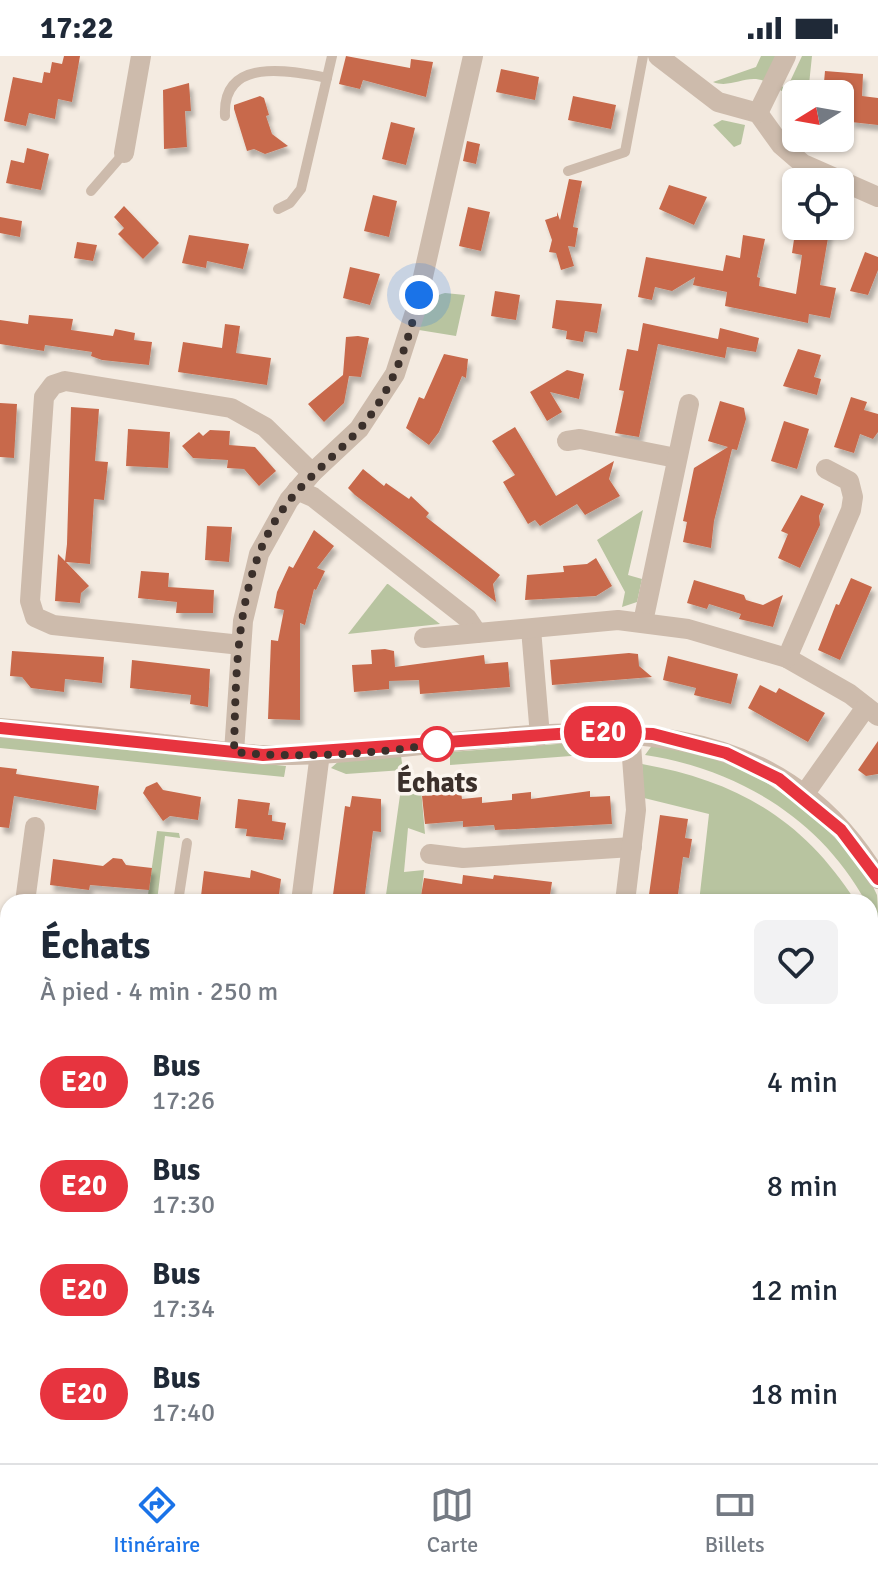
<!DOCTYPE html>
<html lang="fr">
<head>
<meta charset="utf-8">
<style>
	body { margin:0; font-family:Signika,sans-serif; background:#f2f2f3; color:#1f2937; height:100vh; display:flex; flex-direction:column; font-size:30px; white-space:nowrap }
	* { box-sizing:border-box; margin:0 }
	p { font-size:26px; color:#747a83 }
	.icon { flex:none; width:44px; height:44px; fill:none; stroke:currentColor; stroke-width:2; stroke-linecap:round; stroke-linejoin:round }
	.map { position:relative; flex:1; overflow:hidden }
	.side { position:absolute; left:0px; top:838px; width:878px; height:570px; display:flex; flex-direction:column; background:#fff; border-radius:24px 24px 0 0; box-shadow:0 2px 6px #0004 }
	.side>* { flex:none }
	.badge { padding:0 16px; border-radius:26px; font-size:28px; line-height:52px }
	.needle { width:52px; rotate:259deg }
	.buttons { position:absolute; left:782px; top:24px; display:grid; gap:16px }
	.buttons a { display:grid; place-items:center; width:72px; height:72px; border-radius:12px; background:#fff; box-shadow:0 2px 6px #0004; font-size:40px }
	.you { position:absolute; width:40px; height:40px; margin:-20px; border:6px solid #fff; border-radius:50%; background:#1a73e8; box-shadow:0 0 0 12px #1a73e833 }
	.map>.badge { position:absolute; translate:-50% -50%; box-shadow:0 0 0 4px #fff }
	.round { display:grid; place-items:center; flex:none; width:84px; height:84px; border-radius:12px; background:#f2f2f3 }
	.head { display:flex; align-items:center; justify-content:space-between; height:136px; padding:0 40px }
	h1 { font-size:38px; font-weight:800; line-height:60px }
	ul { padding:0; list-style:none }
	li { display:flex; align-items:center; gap:24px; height:104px; padding:0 40px }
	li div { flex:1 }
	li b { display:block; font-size:30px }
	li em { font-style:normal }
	li .badge { min-width:88px; font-weight:700; text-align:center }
	.status { display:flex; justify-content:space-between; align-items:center; height:56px; padding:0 40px; background:#fff; direction:ltr }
	.status svg { height:22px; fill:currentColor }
	.menu { display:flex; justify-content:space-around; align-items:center; height:112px; border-top:2px solid #e0e1e3; background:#fff; font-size:22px; color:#747a83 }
	.menu a { display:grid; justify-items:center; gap:4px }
	.menu .current { color:#1a73e8 }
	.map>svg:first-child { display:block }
</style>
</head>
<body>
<div class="status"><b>17:22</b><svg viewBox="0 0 49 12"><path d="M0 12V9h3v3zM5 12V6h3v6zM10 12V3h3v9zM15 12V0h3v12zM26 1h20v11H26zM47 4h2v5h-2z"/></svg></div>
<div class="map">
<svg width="878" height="1407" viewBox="0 0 878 1407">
	<defs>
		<filter id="shadow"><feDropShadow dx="3.5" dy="6" stdDeviation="2" flood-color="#0004"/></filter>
	</defs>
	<rect width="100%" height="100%" fill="#f4ebe1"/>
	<g fill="#b8c4a0">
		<path d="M761 0H777L764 25C746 18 731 33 713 26L756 11Z"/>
		<path d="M802 0H812L808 38H796V82H805L804 92 793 81 789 39 780 34 781 30 787 32Z"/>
		<path d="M722 64 745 69 741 88 734 91 713 69Z"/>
		<path d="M445 237 465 239 456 280 419 274C423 256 425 242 445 237Z"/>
		<path d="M643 454 628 519 642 523 637 546 622 551 625 536 597 484Z"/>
		<path d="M387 528H388L440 568 348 578Z"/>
		<path d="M0 681 286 710 284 721 0 692Z"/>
		<path d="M583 686 584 699 450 709V696Z"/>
		<path d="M653 688C677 694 702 698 725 706 775 723 857 790 877 839 878 848 878 861 878 870L870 846H866C820 762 737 713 645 699Z"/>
		<path d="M401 700 403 714 346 718 331 712 339 705Z"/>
		<path d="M642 708C737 725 803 763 856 846H699L709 758 644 742Z"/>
		<path d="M420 722 425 778 408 772 404 816 424 814 421 842 401 839 399 846H385L402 725Z"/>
		<path d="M157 775 179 777 180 782 165 780 157 845 164 846H147Z"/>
		<path d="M870 874 878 894V1031L870 1030Z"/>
		<path d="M878 1240V1374L870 1356V1255Z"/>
		<path d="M629 1400H805L815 1407H627Z"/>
	</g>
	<g fill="#c8694b" filter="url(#shadow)">
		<path d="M64 0H80L72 46 58 43 55 63 29 57 26 70 4 65 13 21 42 27 44 16 50 17 52 6 62 8Z"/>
		<path d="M346 0 410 12 411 3 433 6 426 41 363 24 360 33 339 28Z"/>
		<path d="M501 13 539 21 535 44 496 36Z"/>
		<path d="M825 15 863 18 862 40 878 42V69L851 66 852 44 840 43V38H823Z"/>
		<path d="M189 27 191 55H185L187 91 164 93 163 34Z"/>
		<path d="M260 40 264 42 269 59 266 60 272 78 288 90 265 98 254 93 247 95 234 53V49Z"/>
		<path d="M573 40 616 49 611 73 568 64Z"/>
		<path d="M391 66 415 72 406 109 382 103Z"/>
		<path d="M467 85 480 88 476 108 463 105Z"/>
		<path d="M27 92 49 98 41 134 6 127 11 104 24 107Z"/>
		<path d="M569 123 582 125 573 171 578 172 575 191 568 190 574 210 561 214 556 197 549 196 552 184 545 164 557 160V156L560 164Z"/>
		<path d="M669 129 707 141 694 169 659 153Z"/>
		<path d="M373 139 397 145 389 181 364 175Z"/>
		<path d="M124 150 159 187 143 203 118 178 124 172 114 161Z"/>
		<path d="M468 151 490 156 481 195 459 190Z"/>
		<path d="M0 161 22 165 20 181 0 177Z"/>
		<path d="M796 170H830L820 229 836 232 830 262 809 258 808 267 725 250 727 236 693 229 695 221 672 235 655 231 652 244 638 241 646 201 723 215 726 199 740 202 743 179 765 183 757 221 760 222 759 230 796 238 802 199 792 197Z"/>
		<path d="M189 179 249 188 243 213 207 205 206 212 182 207Z"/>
		<path d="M77 186 97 189 93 205 74 202Z"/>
		<path d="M865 196 878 201V214L868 239 850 235Z"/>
		<path d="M350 211 380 218 370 249 343 242Z"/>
		<path d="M495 235 520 239 516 264 491 260Z"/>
		<path d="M556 244 602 248 597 277 585 275 583 286 566 283 567 275 552 272Z"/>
		<path d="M29 259 73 263 71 274 113 280 115 273 135 277 134 284 152 286 149 309 102 304 91 300 92 296 45 289 44 295 0 288V264L28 268Z"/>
		<path d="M643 267 718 283 720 272 759 282 756 296 727 291 725 302 658 288 639 381 615 377 624 335 619 334 627 293 638 295Z"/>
		<path d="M225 268 240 270 236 297 271 302 267 329 178 316 183 286 222 292Z"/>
		<path d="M358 280 369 282 361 321 349 320 344 347 324 366 308 348 343 319 346 281Z"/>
		<path d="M798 293 821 299 814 321 821 323 817 339 783 330Z"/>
		<path d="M444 298 468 303 466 322 462 320 439 376 429 389 406 372 419 341 424 343Z"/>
		<path d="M567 314 584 318 579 343 550 336 562 356 547 365 530 336Z"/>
		<path d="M851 341 867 346 864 354 878 358V376L873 383 860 378 854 397 834 391Z"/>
		<path d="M720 345 744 352 746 363 737 394 732 393 714 465 711 492 683 486 687 466 683 465 694 412 728 391 708 385Z"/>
		<path d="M0 347 17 348 14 402 0 401Z"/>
		<path d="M71 351 99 353 95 405 108 406 104 444 94 443 90 508 66 506 89 530 81 537 80 547 55 545 58 498 65 505 67 488Z"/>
		<path d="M784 365 809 373 797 413 771 405Z"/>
		<path d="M515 371 556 440 614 405 609 423 620 440 585 459 577 448 540 470 535 464 528 468 503 426 515 419 492 385Z"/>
		<path d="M128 373 170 376 168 412 126 410Z"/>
		<path d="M210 374 230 375 229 389 255 391 276 415 259 430 244 413 227 412 228 404 193 402 182 390 199 376 203 380Z"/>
		<path d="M363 413 384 430 386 427 409 443 411 440 429 457 426 461 500 519 493 528 496 546 355 439 348 432Z"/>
		<path d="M801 439 824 448 819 460 820 469 800 512 778 502 788 478 781 475Z"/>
		<path d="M207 470 232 471 229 506 205 504Z"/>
		<path d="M314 474 334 490 317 512 325 515 316 534 314 533 305 569 300 567V664L268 663 271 584 278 585 284 554 274 552 277 536 289 510 293 512Z"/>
		<path d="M596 502 612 530 596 540 525 544 527 519 564 516 563 510 587 508Z"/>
		<path d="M141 515 169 517 168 531 214 534 213 557H176L177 546 138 542Z"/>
		<path d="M851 522 872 531 840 604 818 594 836 548 839 549Z"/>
		<path d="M694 524 744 539 746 544 763 549 783 539 773 571 739 563 741 558 709 548 707 553 687 547Z"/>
		<path d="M385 593 394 595 395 611 484 599 485 608 508 606 510 631 420 638 419 624 389 625V633L354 636 352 609 372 608 371 594Z"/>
		<path d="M12 595 104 601 102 627 65 623 64 636 31 632 22 621 10 620Z"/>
		<path d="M629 597 638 598 639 610 652 621 552 629 550 604Z"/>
		<path d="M668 600 738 618 731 648 694 639 696 632 663 624Z"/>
		<path d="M132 604 210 613 208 651 190 648 191 639 130 632Z"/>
		<path d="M760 629 776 637 779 632 825 657 808 686 748 652Z"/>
		<path d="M878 685V718L866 720 858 714Z"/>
		<path d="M0 711 17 713 16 718 99 730 96 754 14 740 9 772 0 771Z"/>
		<path d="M157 726 163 734 201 741 198 764 170 760 163 765 143 737 146 731Z"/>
		<path d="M590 735V741L610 740 612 768 495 774 494 769 463 771V765L425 768 422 740 461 736 462 743 482 741V747L512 744V738L531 736V743Z"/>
		<path d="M352 740 381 743V776L373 775 364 846H332L345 750 350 751Z"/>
		<path d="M238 743 270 747 268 759H272V765L286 767 283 784 246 780 247 773 235 772Z"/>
		<path d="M660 759 688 763 685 782 692 783 689 802 683 801 677 846H648Z"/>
		<path d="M113 802 122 803 126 809 152 812 149 834 90 829 89 834 50 829 53 803 103 810Z"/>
		<path d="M251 814 281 823 278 846 201 840 204 815 250 822Z"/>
		<path d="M463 819 493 823 494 819 552 826 549 846H420L424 822 462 828Z"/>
	</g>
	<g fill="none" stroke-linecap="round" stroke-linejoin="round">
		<g stroke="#b9a596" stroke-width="3" stroke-dasharray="4 4" stroke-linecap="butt">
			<path d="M0 923 8 924"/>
			<path d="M870 1036 878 1038"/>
			<path d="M0 1243 8 1246"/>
			<path d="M619 1407 622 1400"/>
			<path d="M779 1407 789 1400"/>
		</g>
		<g stroke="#cdbbac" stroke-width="10">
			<path d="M225 60C222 1 289 14 327 22"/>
			<path d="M568 115 625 96 643 0"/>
			<path d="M91 135 124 97"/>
			<path d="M278 153 290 147 301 133 332 0"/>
			<path d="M178 846 187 787"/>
		</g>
		<g stroke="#cdbbac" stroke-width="20">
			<path d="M658 0 718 46 758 57 781 89 803 108 878 141"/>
			<path d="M758 57 786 0"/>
			<path d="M124 97 141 0"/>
			<path d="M567 385 580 383 676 402"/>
			<path d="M297 434 313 441 467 562 477 577"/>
			<path d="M643 566 689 348"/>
			<path d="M531 573 540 680"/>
			<path d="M424 582 618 564 688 573 787 602 850 638 878 660"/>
			<path d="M241 589 53 569 35 561 30 545 44 341 53 329 65 325 231 352 265 371 312 417"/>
			<path d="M787 602 851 454 853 441 849 425 826 413"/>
			<path d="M234 696 243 565 259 498 289 444 312 417 359 373 395 318 415 256 473 0"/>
			<path d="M803 740 866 651"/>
			<path d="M430 798 463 802 632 791"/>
			<path d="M25 846 35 771"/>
			<path d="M301 846 320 697"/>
			<path d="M625 846 636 754 630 676"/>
			<path d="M0 1000 8 1001"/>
			<path d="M870 1096 878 1102"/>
			<path d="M0 1152 8 1154"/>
			<path d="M0 1355 8 1359"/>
			<path d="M121 1400 165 1407"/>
			<path d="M406 1407 409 1400"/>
		</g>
		<g stroke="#cdbbac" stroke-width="20">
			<path d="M0 672C54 677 108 681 163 688 196 691 231 698 265 699 474 703 743 596 878 823"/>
			<path d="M870 1230 878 1218"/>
			<path d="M870 1381 878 1394"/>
		</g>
	</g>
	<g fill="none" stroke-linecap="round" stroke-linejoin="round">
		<defs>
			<path id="line" d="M0 672 263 699 587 676 653 678 726 697 779 723 841 774 878 823"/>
		</defs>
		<use href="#line" stroke="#fff" stroke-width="18"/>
		<use href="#line" stroke="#e7343f" stroke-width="12"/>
		<path stroke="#3b302b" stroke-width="8" stroke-dasharray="0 14.4" d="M419 239C408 289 392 337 357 376 329 406 297 429 275 465 235 532 236 620 234 696 299 703 374 698 437 688"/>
	</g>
	<circle fill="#fff" stroke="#e7343f" stroke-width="4" cx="437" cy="688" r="16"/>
	<g text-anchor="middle" stroke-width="7" stroke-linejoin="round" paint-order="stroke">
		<g font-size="28" font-weight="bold" fill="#3b302b" stroke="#fbf5ee">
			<text x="437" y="736">Échats</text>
		</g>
	</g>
</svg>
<div class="buttons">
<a><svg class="needle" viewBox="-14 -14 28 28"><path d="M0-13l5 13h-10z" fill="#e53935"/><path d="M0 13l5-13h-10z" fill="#747a83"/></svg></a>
<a><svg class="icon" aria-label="locate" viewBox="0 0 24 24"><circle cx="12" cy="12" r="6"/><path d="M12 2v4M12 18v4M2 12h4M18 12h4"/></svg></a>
</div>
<div class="you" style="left:419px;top:239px"></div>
<b class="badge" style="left:603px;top:676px;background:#e7343f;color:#fff">E20</b>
<section class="side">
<div class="head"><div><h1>Échats</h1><p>À pied · 4 min · 250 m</p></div><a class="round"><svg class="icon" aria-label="heart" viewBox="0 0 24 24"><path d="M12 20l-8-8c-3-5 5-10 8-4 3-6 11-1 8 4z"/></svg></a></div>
<ul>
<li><span class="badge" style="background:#e7343f;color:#fff">E20</span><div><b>Bus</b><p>17:26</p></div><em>4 min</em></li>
<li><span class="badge" style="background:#e7343f;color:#fff">E20</span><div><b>Bus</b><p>17:30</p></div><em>8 min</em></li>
<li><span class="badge" style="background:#e7343f;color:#fff">E20</span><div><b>Bus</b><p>17:34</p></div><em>12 min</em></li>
<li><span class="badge" style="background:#e7343f;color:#fff">E20</span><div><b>Bus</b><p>17:40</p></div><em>18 min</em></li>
</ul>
</section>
</div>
<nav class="menu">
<a class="current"><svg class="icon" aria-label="directions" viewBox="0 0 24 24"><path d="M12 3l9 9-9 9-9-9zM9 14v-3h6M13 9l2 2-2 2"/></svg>Itinéraire</a>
<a><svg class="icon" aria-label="map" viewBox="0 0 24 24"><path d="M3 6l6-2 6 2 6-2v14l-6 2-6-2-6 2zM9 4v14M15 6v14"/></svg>Carte</a>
<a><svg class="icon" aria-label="tickets" viewBox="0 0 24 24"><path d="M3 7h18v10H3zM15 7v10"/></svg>Billets</a>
</nav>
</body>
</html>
